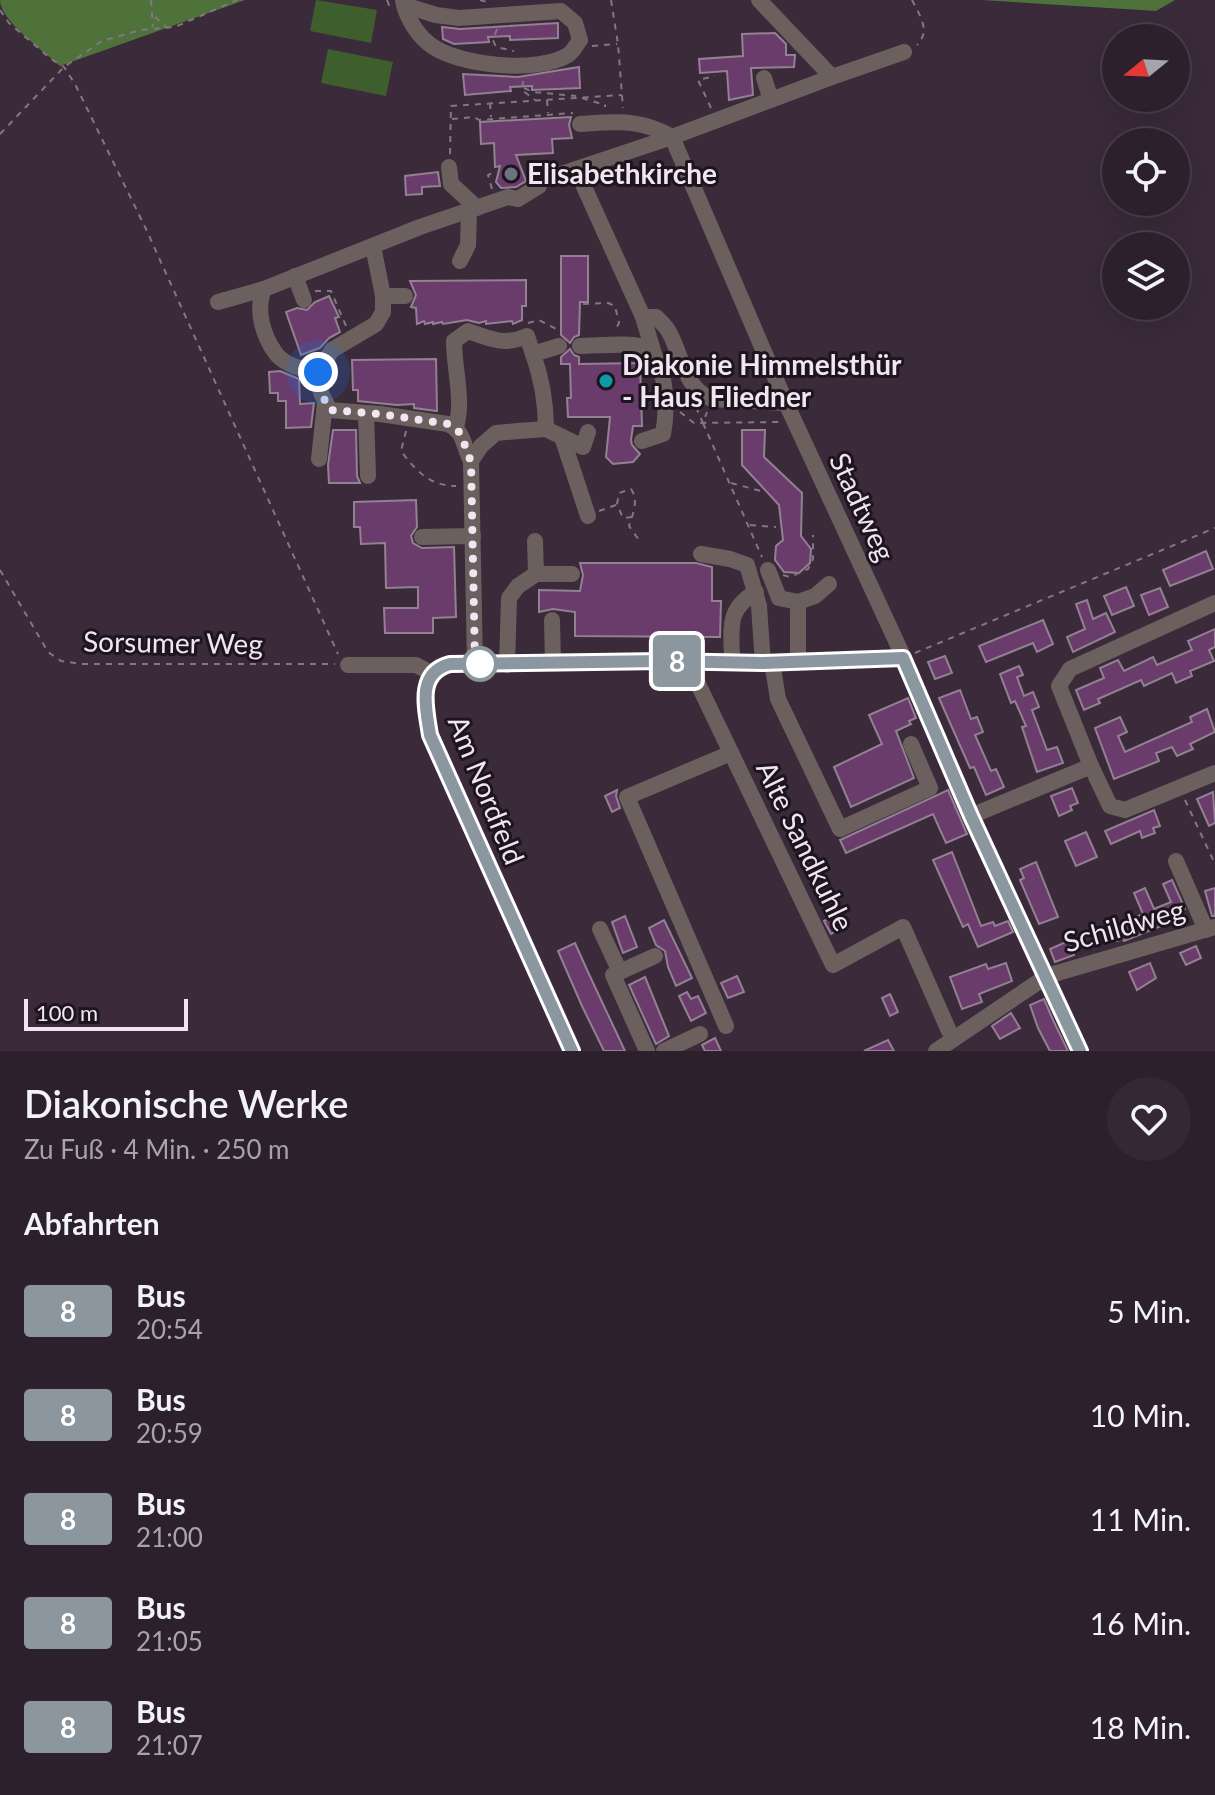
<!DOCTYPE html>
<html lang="de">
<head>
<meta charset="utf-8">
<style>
	body { margin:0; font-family:Lato,sans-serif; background:#342834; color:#f1f3f6; height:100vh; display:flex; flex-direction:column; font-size:30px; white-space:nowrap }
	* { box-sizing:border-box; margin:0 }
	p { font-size:26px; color:#a6a3a9 }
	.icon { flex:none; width:44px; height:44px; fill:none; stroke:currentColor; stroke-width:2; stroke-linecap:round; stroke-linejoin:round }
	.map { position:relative; height:1051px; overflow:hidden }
	.drawer { display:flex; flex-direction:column; background:#2c202c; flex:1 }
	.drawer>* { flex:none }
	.badge { padding:0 16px; border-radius:6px; font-size:28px; line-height:52px }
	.needle { width:52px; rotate:252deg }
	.fabs { position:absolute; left:1102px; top:24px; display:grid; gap:16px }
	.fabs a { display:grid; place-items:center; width:88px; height:88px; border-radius:50%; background:#2c202c; box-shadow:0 8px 32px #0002,0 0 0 2px #483e48; font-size:40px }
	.scale { position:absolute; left:24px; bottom:20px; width:164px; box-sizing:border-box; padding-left:8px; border:4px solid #f0e5f0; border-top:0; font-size:22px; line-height:28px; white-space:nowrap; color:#f0e5f0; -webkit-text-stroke:6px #1d151d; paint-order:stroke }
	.you { position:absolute; width:40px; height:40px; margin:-20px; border:6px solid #fff; border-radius:50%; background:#1a73e8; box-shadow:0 0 0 12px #1a73e833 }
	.map>.badge { position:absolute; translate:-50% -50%; box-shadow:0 0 0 4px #fff }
	h2 { padding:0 24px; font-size:30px; line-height:72px }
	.round { display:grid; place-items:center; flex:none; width:84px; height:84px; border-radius:42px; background:#342834 }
	.overview { display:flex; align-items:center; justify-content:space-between; height:136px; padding:0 24px }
	h1 { font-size:38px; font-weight:600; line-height:60px }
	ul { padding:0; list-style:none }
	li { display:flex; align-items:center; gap:24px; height:104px; padding:0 24px }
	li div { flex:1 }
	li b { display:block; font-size:30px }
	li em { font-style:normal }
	li .badge { min-width:88px; font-weight:700; text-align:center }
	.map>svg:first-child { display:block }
</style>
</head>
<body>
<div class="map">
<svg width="1215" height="1051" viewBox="0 0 1215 1051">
	<rect width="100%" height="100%" fill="#3a2a3a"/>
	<g fill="#3f5e2d">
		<path d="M316 0 377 10 371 43 310 31Z"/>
		<path d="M328 49 393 62 386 96 321 83Z"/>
	</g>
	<g fill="#4e723a">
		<path d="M0 0H245L60 66C45 52 0 21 0 0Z"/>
		<path d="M981 0H1175L1156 11Z"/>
	</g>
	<g fill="#693c6b" stroke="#938093" stroke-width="2">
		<path d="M558 23V38L510 40V36L488 37 489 42 454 44 443 39 442 27 460 29Z"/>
		<path d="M775 33 786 44V55H795L794 67 751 68 753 95 729 100 727 71 700 73 699 59 743 56 742 34Z"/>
		<path d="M579 67 580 88 532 90V86L510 87 511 91 465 95 463 74 518 77Z"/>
		<path d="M571 117 569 125 572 138 552 139 553 153 516 155 526 181 516 187 501 188 496 182 500 166 495 167 494 143 481 144 480 122Z"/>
		<path d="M438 172 440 186 422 187V194L406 195 405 176Z"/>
		<path d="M561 256H588V302H580L579 335 574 337 570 343 561 335Z"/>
		<path d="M526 280V306H522V320L513 324 512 321 486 324V321L479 323 467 320 443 324 442 322 433 324V322L425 324 424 321 417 324 416 308 411 307 416 295 410 281Z"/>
		<path d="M329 296 339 317 335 318 340 332 329 338 320 348 301 355 286 312 297 308 307 310 315 302Z"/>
		<path d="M570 349 574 355 579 357V364L640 363 642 426H633L631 440 632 445 640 454 633 462 613 464 606 457 610 417H568L567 398H571L570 364H561V357Z"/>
		<path d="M436 359 437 411 414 408V404L397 405 358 401V390H353L352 360Z"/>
		<path d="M280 371 299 379 300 404 314 403 311 427 286 428V401H278V393H270L269 372Z"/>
		<path d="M333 430H356L357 476 360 483H329L328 465Z"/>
		<path d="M742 430H765L764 457 802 493 801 536 811 549 810 563 799 573 784 572 775 560 776 546 783 540 779 505 742 465Z"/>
		<path d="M416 500 417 527 411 536 413 543 422 548 454 547 456 617 433 618V633H385L384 608H418V587L386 588 385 543 361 544 360 527H354V502Z"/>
		<path d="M1206 551 1213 569 1170 586 1163 570Z"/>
		<path d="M580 563H696L712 567V601H721L720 637 575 636V612L553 609 539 612V590L580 591 583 575Z"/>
		<path d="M1126 587 1134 606 1112 615 1104 596Z"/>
		<path d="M1160 588 1168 607 1149 615 1141 595Z"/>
		<path d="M1087 600 1093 619 1106 613 1115 632 1073 652 1067 637 1085 629 1076 604Z"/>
		<path d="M1043 620 1053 644 1037 652 1033 643 986 662 979 646Z"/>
		<path d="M1215 629V647L1209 650 1214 661 1190 671 1192 676 1176 683 1172 673 1144 686 1141 680 1098 699 1100 703 1084 710 1076 690 1104 678 1100 668 1118 660 1124 671 1153 657 1157 665 1192 650 1188 641Z"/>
		<path d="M945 656 952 673 935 679 928 662Z"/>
		<path d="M1019 666 1023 675 1017 677 1024 696 1033 692 1039 707 1032 710 1047 750 1057 747 1063 763 1037 772 1022 727 1026 726 1015 701 1011 703 1000 674Z"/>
		<path d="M960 690 971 719 977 717 983 732 975 735 991 771 996 769 1004 787 986 795 974 767 970 768 939 698Z"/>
		<path d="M908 698 916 718 909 721 911 724 896 731 914 778 851 807 834 767 882 744 869 715Z"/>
		<path d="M1207 709 1215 732 1190 744 1193 749 1177 756 1172 747 1156 753 1159 761 1114 779 1095 728 1120 717 1127 732 1118 736 1125 752 1192 722 1190 717Z"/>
		<path d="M1072 788 1078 803 1070 806 1072 810 1059 816 1051 796Z"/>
		<path d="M617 790 616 796 620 808 612 812 605 796Z"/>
		<path d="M948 790 967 834 946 843 933 814 846 853 840 840Z"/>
		<path d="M1213 792 1215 823 1209 826 1197 799Z"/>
		<path d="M1154 810 1160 826 1153 828 1155 833 1142 838 1140 831 1111 844 1105 831Z"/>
		<path d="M1086 832 1097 857 1076 866 1065 841Z"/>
		<path d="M952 852 981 926 993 922 995 926 1008 921 1013 932 978 947 968 924 963 927 933 860Z"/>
		<path d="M1036 862 1058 917 1039 924 1020 880 1024 878 1020 869Z"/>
		<path d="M1172 880 1185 909 1164 919 1166 924 1124 941 1123 939 1117 941 1111 927 1143 914 1134 893 1145 888 1154 909 1171 902 1163 884Z"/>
		<path d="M1215 888V916H1212L1205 891Z"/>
		<path d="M841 913 846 926 831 934 824 921Z"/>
		<path d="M625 916 637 947 623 953 612 922Z"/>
		<path d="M664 920 692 978 676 986 668 967 665 951 656 945 649 928Z"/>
		<path d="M1068 941 1074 955 1055 962 1050 949Z"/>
		<path d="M575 943 588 972 625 1051H604L582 1006 558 951Z"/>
		<path d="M1196 946 1201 958 1186 965 1180 953Z"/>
		<path d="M1006 963 1012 981 979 994 982 1002 962 1009 950 977 986 964 988 969Z"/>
		<path d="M1150 963 1156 978 1137 990 1129 972Z"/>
		<path d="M737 976 744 992 728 998 721 983Z"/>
		<path d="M645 977 669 1036 656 1044 629 985Z"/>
		<path d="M687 992 691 999 698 996 706 1013 691 1021 679 996Z"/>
		<path d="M890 994 898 1012 890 1016 882 998Z"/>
		<path d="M1044 999 1053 1020 1068 1051H1050L1038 1028 1030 1005Z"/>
		<path d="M1011 1013 1020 1028 1000 1039 992 1026Z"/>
		<path d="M715 1038 721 1051H705L702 1045Z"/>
		<path d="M888 1040 894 1051H864Z"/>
	</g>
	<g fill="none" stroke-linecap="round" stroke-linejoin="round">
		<g stroke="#847684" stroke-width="2" stroke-dasharray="6 6" stroke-linecap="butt">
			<path d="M151 0 153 27"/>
			<path d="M387 0 391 10"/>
			<path d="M480 0 487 2"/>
			<path d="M611 0 618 44 623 108"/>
			<path d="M912 0C920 16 931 31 917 45"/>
			<path d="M0 10 9 23 51 59 64 67 75 84 146 229 338 654"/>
			<path d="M155 17 167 28"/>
			<path d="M497 29 493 40 496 47 514 51"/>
			<path d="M592 46 617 44"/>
			<path d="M523 81 522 90 535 100"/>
			<path d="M524 88 533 92 576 96"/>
			<path d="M582 98 605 105V107"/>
			<path d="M547 100 548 113"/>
			<path d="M490 103 491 117"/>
			<path d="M711 108 698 80 715 76"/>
			<path d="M452 119 474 117 479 120 573 113"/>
			<path d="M0 134 64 67 102 41 140 30 175 27 237 0"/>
			<path d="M450 154 451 106 622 95"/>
			<path d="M492 189 488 175 495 172"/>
			<path d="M315 291H331L346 326"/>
			<path d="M583 304 608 303 615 306 619 323 615 330"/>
			<path d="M528 323 539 320 558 330V333"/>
			<path d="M696 407 703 423 707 412"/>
			<path d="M680 412 694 423 781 422"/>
			<path d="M703 423 762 557"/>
			<path d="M406 431 401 451C416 471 430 486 456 486"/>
			<path d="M731 483 761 491"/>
			<path d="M599 511 616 505"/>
			<path d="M632 517 623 518 617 504 619 493 631 489C639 501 633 513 629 526L641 543"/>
			<path d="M750 525 776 527"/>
			<path d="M0 570 48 652 61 661 81 664H335"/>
			<path d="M783 575 790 577 808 569 813 559V535"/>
			<path d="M915 653 1215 528"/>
			<path d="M1185 800 1215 864"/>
		</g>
		<g stroke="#6c605e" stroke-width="16">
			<path d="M403 0C405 15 416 33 428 43 455 66 538 74 568 55 573 52 576 45 580 40L575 23 561 11 459 18 436 15 404 5"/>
			<path d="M759 0 832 77 904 52"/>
			<path d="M832 77 672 137 786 403 909 669 971 816 1080 1051"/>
			<path d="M764 78 771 100"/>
			<path d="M580 124C616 122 640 118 672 137L576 169 643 317 655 357"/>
			<path d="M449 167 451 184 477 208"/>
			<path d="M547 179 576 169"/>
			<path d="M373 246 383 296V312L376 324 332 350 318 372C304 370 286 365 277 355 263 337 255 310 264 289L420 227 508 197 518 199 539 186"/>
			<path d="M460 261 468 245 469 211"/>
			<path d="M295 276 304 300"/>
			<path d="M383 296H405"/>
			<path d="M218 302 264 289"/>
			<path d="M643 317H656C660 321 666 326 669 332 682 355 684 389 712 399L786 403"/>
			<path d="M580 346C596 346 629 342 643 347 669 357 667 413 663 434L642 441"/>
			<path d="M533 354C542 379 546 402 546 429"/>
			<path d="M318 372 321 393 330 410 380 414 448 424C465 431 463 447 471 461"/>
			<path d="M366 413 368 476"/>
			<path d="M456 427C464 399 454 370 454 341L468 331C490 339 504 346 527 336L533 354 559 346"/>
			<path d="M562 437 588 516"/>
			<path d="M319 459 325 403"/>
			<path d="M422 537 473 536"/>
			<path d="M535 541 536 574H572"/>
			<path d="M701 554 730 559 747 565 759 606 763 663"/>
			<path d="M768 570 779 598 798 602V661"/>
			<path d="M798 602 815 596 829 584"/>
			<path d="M552 620 553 663"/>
			<path d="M687 661 833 965 903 927 949 1031"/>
			<path d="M732 662C732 630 725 610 756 592"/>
			<path d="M772 662 778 699 840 829 930 788 911 744"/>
			<path d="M475 664 471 461 481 446 496 433 518 431 546 429 583 447 588 432"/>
			<path d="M348 665H416L431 673"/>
			<path d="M507 665 509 598 518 586 536 574"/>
			<path d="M1091 766 1059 686 1070 669 1215 603"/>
			<path d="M971 816 1091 766 1110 806 1125 810 1215 773"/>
			<path d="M1176 861 1206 930"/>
			<path d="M600 929 620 972"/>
			<path d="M726 1026 627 797 731 753"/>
			<path d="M572 1051 430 735C426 708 416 673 450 664L662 661 763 663 903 658"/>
			<path d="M647 1051 613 975 655 956"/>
			<path d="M664 1051 700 1034"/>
			<path d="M936 1051 1047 976 1215 927"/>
		</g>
	</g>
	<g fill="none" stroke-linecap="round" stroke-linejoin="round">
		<defs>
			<path id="line" d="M572 1051 430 735C426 708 416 673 450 664L662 661 763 663 903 658 971 816 1080 1051"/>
		</defs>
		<use href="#line" stroke="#fff" stroke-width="18"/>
		<use href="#line" stroke="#8c969f" stroke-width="12"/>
		<path stroke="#f0e5f0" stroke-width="8" stroke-dasharray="0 14.4" d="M318 372 321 393 330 410 380 414 448 424C465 430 463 447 471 461L475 664H480"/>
	</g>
	<circle fill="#6b7280" stroke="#1d151d" stroke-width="3" cx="511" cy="174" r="8"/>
	<circle fill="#0f9aa8" stroke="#1d151d" stroke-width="3" cx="606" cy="381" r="8"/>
	<circle fill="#fff" stroke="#8c969f" stroke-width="4" cx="480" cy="664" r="16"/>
	<g text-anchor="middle" stroke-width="6" stroke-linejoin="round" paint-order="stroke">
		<g font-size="28" font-weight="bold" fill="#f0e5f0" stroke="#1d151d" text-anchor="start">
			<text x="527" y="184">Elisabethkirche</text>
			<text x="622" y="375">Diakonie Himmelsthür<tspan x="622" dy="32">- Haus Fliedner</tspan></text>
		</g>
		<g font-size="28" fill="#f0e5f0" stroke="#1d151d">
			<text transform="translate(862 507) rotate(65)" y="10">Stadtweg</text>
			<text transform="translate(173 643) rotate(1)" y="10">Sorsumer Weg</text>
			<text transform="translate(486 790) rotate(68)" y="10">Am Nordfeld</text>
			<text transform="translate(805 846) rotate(64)" y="10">Alte Sandkuhle</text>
			<text transform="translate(1124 926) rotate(-16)" y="10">Schildweg</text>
		</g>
	</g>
</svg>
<div class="fabs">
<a><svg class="needle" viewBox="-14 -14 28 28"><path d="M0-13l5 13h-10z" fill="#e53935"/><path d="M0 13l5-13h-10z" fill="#a6a3a9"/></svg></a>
<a><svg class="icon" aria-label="locate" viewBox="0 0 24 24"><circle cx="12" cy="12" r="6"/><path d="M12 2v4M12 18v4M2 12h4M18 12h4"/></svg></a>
<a><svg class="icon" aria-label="layers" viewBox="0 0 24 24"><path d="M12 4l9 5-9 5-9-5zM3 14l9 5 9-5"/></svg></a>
</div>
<div class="scale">100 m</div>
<div class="you" style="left:318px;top:372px"></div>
<b class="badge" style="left:677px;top:661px;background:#8c969f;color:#fff">8</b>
</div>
<section class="drawer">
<div class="overview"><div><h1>Diakonische Werke</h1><p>Zu Fuß · 4 Min. · 250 m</p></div><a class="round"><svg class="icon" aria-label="heart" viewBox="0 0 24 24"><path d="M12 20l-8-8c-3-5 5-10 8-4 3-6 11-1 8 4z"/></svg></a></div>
<h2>Abfahrten</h2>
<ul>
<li><span class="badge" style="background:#8c969f;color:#fff">8</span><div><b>Bus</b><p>20:54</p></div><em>5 Min.</em></li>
<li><span class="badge" style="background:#8c969f;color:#fff">8</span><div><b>Bus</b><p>20:59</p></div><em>10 Min.</em></li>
<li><span class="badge" style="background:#8c969f;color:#fff">8</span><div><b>Bus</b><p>21:00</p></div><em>11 Min.</em></li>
<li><span class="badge" style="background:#8c969f;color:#fff">8</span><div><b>Bus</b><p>21:05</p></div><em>16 Min.</em></li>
<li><span class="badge" style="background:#8c969f;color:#fff">8</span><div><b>Bus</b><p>21:07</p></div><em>18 Min.</em></li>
</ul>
</section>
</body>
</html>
